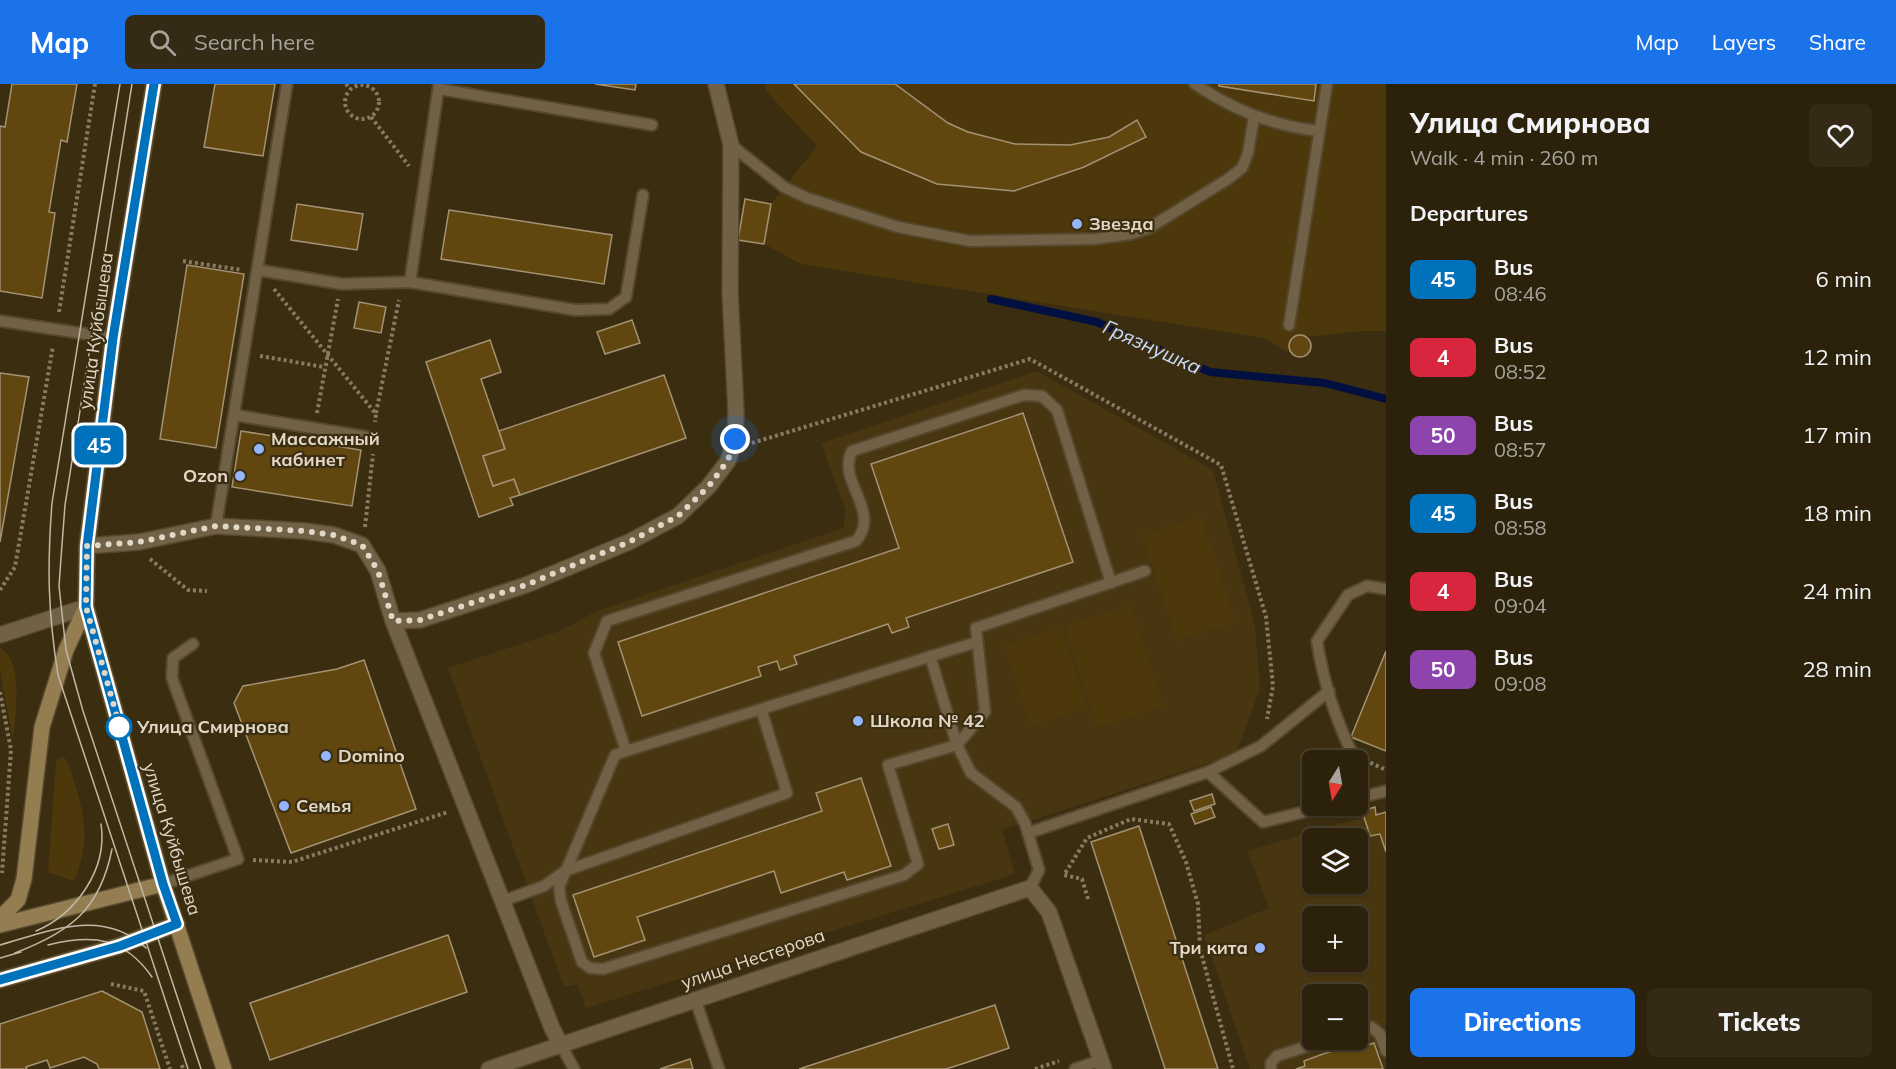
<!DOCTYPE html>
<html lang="en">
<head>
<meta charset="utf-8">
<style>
	body { margin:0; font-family:Mulish,sans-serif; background:#342a15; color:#f1f3f6; height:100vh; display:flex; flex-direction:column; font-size:22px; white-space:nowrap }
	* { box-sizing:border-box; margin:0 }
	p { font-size:20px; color:#a6a49d }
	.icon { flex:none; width:33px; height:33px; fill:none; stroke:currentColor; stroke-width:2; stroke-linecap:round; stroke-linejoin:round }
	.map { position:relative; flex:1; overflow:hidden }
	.panel { display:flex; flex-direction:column; background:#2c220c; width:510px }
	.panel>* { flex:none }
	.badge { padding:0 12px; border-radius:9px; font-size:21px; line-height:39px }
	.needle { width:39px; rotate:191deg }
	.buttons { position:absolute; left:1302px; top:666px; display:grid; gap:12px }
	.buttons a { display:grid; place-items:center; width:66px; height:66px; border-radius:9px; background:#2c220c; box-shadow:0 2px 4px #0004,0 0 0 2px #483f2d; font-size:30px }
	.you { position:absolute; width:30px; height:30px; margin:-15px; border:4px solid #fff; border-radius:50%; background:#1a73e8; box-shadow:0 0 0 9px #1a73e833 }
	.map>.badge { position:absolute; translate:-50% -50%; box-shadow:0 0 0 3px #fff }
	h2 { padding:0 24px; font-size:22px; line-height:54px }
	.round { display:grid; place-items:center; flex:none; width:63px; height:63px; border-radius:9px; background:#342a15 }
	.overview { display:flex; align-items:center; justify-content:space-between; height:102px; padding:0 24px }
	h1 { font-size:28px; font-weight:800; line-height:45px }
	.primary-button { display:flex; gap:12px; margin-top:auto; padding:12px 24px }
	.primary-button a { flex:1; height:69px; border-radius:9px; background:#1a73e8; color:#fff; font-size:24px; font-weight:800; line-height:69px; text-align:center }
	.primary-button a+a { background:#342a15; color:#f1f3f6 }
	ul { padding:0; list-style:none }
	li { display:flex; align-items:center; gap:18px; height:78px; padding:0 24px }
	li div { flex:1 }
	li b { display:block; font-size:22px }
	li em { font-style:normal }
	li .badge { min-width:66px; font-weight:700; text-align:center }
	header { display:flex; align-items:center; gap:36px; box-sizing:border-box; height:84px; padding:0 30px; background:#1a73e8; color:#fff }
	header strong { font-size:28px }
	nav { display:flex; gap:33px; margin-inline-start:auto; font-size:21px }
	.search { width:420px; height:54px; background:#342a15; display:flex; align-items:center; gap:15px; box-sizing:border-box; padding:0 21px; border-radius:9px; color:#a6a49d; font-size:22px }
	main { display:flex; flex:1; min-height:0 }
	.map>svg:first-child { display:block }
</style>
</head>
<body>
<header>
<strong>Map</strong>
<div class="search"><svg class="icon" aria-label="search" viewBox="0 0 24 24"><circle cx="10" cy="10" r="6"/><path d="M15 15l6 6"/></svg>Search here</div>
<nav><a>Map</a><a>Layers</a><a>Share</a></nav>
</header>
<main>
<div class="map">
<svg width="1386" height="985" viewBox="0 0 1386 985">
	<rect width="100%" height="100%" fill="#3b2d10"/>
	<g fill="#483611" fill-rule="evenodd">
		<path d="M1037 287 1213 386 1255 542 1260 605 1236 670 1002 746 1015 790 586 924 577 900 564 903 448 584 560 547 597 527 843 444 846 427 821 359Z"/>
		<path d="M1364 733 1370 752 1380 750 1386 768V985H1250L1204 851 1269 824 1247 767ZM1312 754H1358V800H1312ZM1312 832H1358V878H1312ZM1312 910H1358V956H1312Z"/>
	</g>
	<g fill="#4d380c">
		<path d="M764 0H1386V247H1362L1308 253 1296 251 1291 254 1288 268 1263 254 801 180 764 160 771 120 817 62 767 8Z"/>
		<path d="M1201 432 1236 538 1177 557 1142 451Z"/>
		<path d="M1131 521 1163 622 1097 643 1065 542Z"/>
		<path d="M1061 543 1086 624 1030 642 1004 561Z"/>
		<path d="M0 564C25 577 15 634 13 657L0 586Z"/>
		<path d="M63 673 67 676C82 722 94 750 74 797L48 788 56 679 58 675Z"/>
	</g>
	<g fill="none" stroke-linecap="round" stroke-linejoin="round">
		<path stroke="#020f41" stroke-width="8" d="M991 215 1097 238 1210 288 1325 299 1386 315"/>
	</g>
	<g fill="#61470f" stroke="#a39273" stroke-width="1.5">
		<path d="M12 0H77L67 58 61 56 49 128 55 129 42 214 0 207V42L5 43Z"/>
		<path d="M215 0H275L263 72 204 63Z"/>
		<path d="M595 0H636L635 6Z"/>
		<path d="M794 0H895L948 39 968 48 1015 60 1070 61 1109 53 1137 36 1146 53 1084 83 1014 107 937 100 861 68Z"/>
		<path d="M1219 0H1316L1314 17 1219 2Z"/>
		<path d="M745 115 771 120 764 160 738 156Z"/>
		<path d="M297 120 363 130 357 166 291 156Z"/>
		<path d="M449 126 612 151 604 200 441 175Z"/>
		<path d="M187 181 244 190 216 364 160 355Z"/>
		<path d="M359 218 386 223 381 249 354 244Z"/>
		<path d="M632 236 640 259 605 270 597 248Z"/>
		<circle cx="1300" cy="262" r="11"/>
		<path d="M490 256 501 288 481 295 505 365 483 372 493 402 514 395 520 411 510 414 513 421 479 433 426 278Z"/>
		<path d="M0 289 29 293 0 458Z"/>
		<path d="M664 291 686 354 520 411 514 395 493 402 483 372 505 365 499 347Z"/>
		<path d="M1023 329 1073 478 906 534 909 543 892 549 888 540 794 572 797 580 780 586 777 577 758 583 761 592 642 632 618 558 899 464 871 380Z"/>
		<path d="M241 347 361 366 352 422 232 403Z"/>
		<path d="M1386 567V667L1351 653Z"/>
		<path d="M364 576 416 725 291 769 234 619 243 602 337 585Z"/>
		<path d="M861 694 891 782 847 796 844 788 781 809 774 787 637 833 645 856 594 873 573 811 822 727 816 709Z"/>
		<path d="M1212 710 1215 720 1194 727 1190 717Z"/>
		<path d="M1211 723 1215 733 1195 740 1191 730Z"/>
		<path d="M1375 723 1376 731 1386 728V768L1380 750 1370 752 1364 733 1362 727Z"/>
		<path d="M948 740 954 761 939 765 932 745Z"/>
		<path d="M1139 742 1218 985H1165L1091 758Z"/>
		<path d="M448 851 467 908 270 976 250 919Z"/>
		<path d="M102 907 142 928 160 985H99L97 980 84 973 50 984 47 976 26 983 27 985H0V940Z"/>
		<path d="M995 921 1009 964 965 979 946 985H799Z"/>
		<path d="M1374 959 1383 985H1296L1305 982 1304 977 1323 970 1348 962 1350 967Z"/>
		<path d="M690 975 693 985H660Z"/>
	</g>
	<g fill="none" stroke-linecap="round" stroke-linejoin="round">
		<defs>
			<g id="lane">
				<path d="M1195 0C1233 26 1273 42 1319 47"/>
				<path d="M439 5 652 41"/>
				<path d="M731 61 784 103 807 114 898 143 970 157 1095 155 1131 150 1149 144 1228 95 1242 84 1248 69 1254 33"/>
				<path d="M258 186 342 200 410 198 575 226 609 225 626 213 643 111"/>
				<path d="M410 198 439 0"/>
				<path d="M0 237 113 254"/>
				<path d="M1289 241 1327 0"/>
				<path d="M234 331 374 354"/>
				<path d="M216 442 287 0"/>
				<path d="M977 558 626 667 594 569 607 537 856 457C882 427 836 397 852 367L1024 311 1042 312 1057 326 1111 499"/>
				<path d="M930 572 957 661 971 689 1016 723 1025 739 1039 786 1030 804"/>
				<path d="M626 667 615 671 559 803 561 817 582 878 590 884 603 885 904 791 918 780 888 681 957 661 985 628 976 544 1145 487"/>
				<path d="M1352 669C1335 634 1323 596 1317 557L1348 511 1367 502 1386 505"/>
				<path d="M1208 688 1263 738 1328 722"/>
				<path d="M1358 714 1386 707"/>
				<path d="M1028 749 1208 688 1261 662 1329 607"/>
				<path d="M163 800 238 775 172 594 173 574 193 560"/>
				<path d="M503 817 544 802 565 787 787 709 761 625"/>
				<path d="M695 915 719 985"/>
				<path d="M1358 945 1371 943 1380 950 1386 967"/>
				<path d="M561 961 574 985"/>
				<path d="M1075 985 1101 976"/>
				<path d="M1271 985V979L1277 972 1327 956"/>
			</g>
			<g id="street">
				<path d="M87 462 139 458 216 442 305 447 334 451 362 461 378 487 393 537 552 944 561 961"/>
				<path d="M393 537 420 536 526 501 629 458 678 432 709 402 728 377 735 355 736 328 730 208 731 61 716 0"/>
				<path d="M0 551 86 523"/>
				<path d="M489 985 1030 804 1049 828 1104 985"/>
			</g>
			<g id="secondary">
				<path d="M154 0 113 254 87 462 86 523 163 800 224 985"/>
				<path d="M0 834 18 816 24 795 42 643 66 566 86 523"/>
				<path d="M0 841 163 800"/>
				<path d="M0 896 119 862 177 840"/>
			</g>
		</defs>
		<use href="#lane" stroke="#55482d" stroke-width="14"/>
		<use href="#street" stroke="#55482d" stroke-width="18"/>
		<use href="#secondary" stroke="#55482d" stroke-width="18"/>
		<g stroke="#877b64" stroke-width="4" stroke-dasharray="3 3" stroke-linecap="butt">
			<path d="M346 0 350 5"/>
			<circle cx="362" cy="18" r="17"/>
			<path d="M371 33 409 82"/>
			<path d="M183 177 242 186"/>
			<path d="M274 205 376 330 375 338"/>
			<path d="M59 228 95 0"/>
			<path d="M260 272 324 283"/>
			<path d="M317 329 338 215"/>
			<path d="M376 329 399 216"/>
			<path d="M752 359 1030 275 1221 381 1266 533 1273 602 1267 635"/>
			<path d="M365 443 373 370"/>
			<path d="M150 475 188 506 207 507"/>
			<path d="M0 506 15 483 53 262"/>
			<path d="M0 608 11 666 2 789"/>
			<path d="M1365 676 1386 686"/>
			<path d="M253 776 292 778 448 728"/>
			<path d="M1088 815 1082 795 1064 791 1087 754 1131 735 1169 740 1186 778 1198 820 1200 865 1233 985"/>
			<path d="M111 900 144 907 170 985"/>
			<path d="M182 981 183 985"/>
			<path d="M1035 985 1059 977"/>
		</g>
		<use href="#lane" stroke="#716247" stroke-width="10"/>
		<use href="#street" stroke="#716247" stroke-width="15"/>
		<use href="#secondary" stroke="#957d52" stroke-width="15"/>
		<g stroke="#c1b7a5" stroke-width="1.5">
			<path d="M120 0 52 419C47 483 48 528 58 591L188 985"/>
			<path d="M132 0 65 421 61 474 59 502 66 566 83 627 201 985"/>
			<path d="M36 847C76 830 108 785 101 740"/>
			<path d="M0 861C50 847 103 823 146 864"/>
			<path d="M48 861C93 850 124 853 152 893"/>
			<path d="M15 869C70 848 100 826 112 765"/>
			<path d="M0 874 21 868"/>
		</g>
	</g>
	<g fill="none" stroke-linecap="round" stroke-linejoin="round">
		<defs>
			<path id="line" d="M0 896 120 862 177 840 163 800 86 523 87 462 113 254 154 0"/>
		</defs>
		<use href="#line" stroke="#fff" stroke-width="14"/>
		<use href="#line" stroke="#0072bc" stroke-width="9"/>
		<path stroke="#e0d7c7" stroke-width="6" stroke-dasharray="0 10.8" d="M119 643 121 647 86 523 87 462 139 458 216 442 305 447 334 451 362 461 378 487 393 537 420 536 526 501 629 458 678 432 709 402 728 376 735 355"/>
	</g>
	<g fill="#95b6fd" stroke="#3b2d10" stroke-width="2">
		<circle cx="1077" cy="140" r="6"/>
		<circle cx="259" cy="365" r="6"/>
		<circle cx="240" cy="392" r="6"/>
		<circle cx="858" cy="637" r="6"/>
		<circle cx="326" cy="672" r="6"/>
		<circle cx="284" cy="722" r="6"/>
		<circle cx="1260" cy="864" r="6"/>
	</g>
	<circle fill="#fff" stroke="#0072bc" stroke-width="3" cx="119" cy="643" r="12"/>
	<g text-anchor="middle" stroke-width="4.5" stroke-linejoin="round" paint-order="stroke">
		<g font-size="18" font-weight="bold" fill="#e0d7c7" stroke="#3b2d10" text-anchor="start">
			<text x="1089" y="146">Звезда</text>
			<text x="271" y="361">Массажный<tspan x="271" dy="21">кабинет</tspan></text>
			<text x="228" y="398" text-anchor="end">Ozon</text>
			<text x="870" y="643">Школа № 42</text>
			<text x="338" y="678">Domino</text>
			<text x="296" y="728">Семья</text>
			<text x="1248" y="870" text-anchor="end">Три кита</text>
		</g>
		<g font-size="18" fill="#e0d7c7" stroke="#3b2d10">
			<text transform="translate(96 247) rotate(-82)" y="6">улица Куйбышева</text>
			<text transform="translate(172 755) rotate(73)" y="6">улица Куйбышева</text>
			<text transform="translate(753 875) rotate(-19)" y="6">улица Нестерова</text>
		</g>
		<g font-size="18" font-weight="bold" fill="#e0d7c7" stroke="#3b2d10" text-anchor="start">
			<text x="137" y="649">Улица Смирнова</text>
		</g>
		<g font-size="20" font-style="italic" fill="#cbdcff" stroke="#3b2d10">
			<text transform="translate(1152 263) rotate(24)" y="7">Грязнушка</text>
		</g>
	</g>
</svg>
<div class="buttons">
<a><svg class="needle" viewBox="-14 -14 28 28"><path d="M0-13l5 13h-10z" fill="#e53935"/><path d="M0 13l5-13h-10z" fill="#a6a49d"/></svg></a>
<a><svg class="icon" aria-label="layers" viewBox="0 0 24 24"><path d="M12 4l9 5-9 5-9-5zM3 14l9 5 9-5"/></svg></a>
<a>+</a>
<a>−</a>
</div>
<div class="you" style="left:735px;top:355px"></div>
<b class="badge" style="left:99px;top:361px;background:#0072bc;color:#fff">45</b>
</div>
<section class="panel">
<div class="overview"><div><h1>Улица Смирнова</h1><p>Walk · 4 min · 260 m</p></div><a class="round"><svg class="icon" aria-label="heart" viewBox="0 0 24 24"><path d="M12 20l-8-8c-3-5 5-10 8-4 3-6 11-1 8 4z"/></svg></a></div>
<h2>Departures</h2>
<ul>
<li><span class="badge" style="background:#0072bc;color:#fff">45</span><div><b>Bus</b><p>08:46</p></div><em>6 min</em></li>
<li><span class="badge" style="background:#d7263d;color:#fff">4</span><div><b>Bus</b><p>08:52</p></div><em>12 min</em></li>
<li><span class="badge" style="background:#8e44ad;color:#fff">50</span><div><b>Bus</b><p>08:57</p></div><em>17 min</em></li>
<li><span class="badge" style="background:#0072bc;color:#fff">45</span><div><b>Bus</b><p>08:58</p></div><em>18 min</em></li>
<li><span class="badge" style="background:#d7263d;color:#fff">4</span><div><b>Bus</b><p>09:04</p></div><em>24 min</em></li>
<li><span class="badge" style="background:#8e44ad;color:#fff">50</span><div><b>Bus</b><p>09:08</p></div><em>28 min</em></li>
</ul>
<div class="primary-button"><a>Directions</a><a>Tickets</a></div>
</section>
</main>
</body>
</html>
